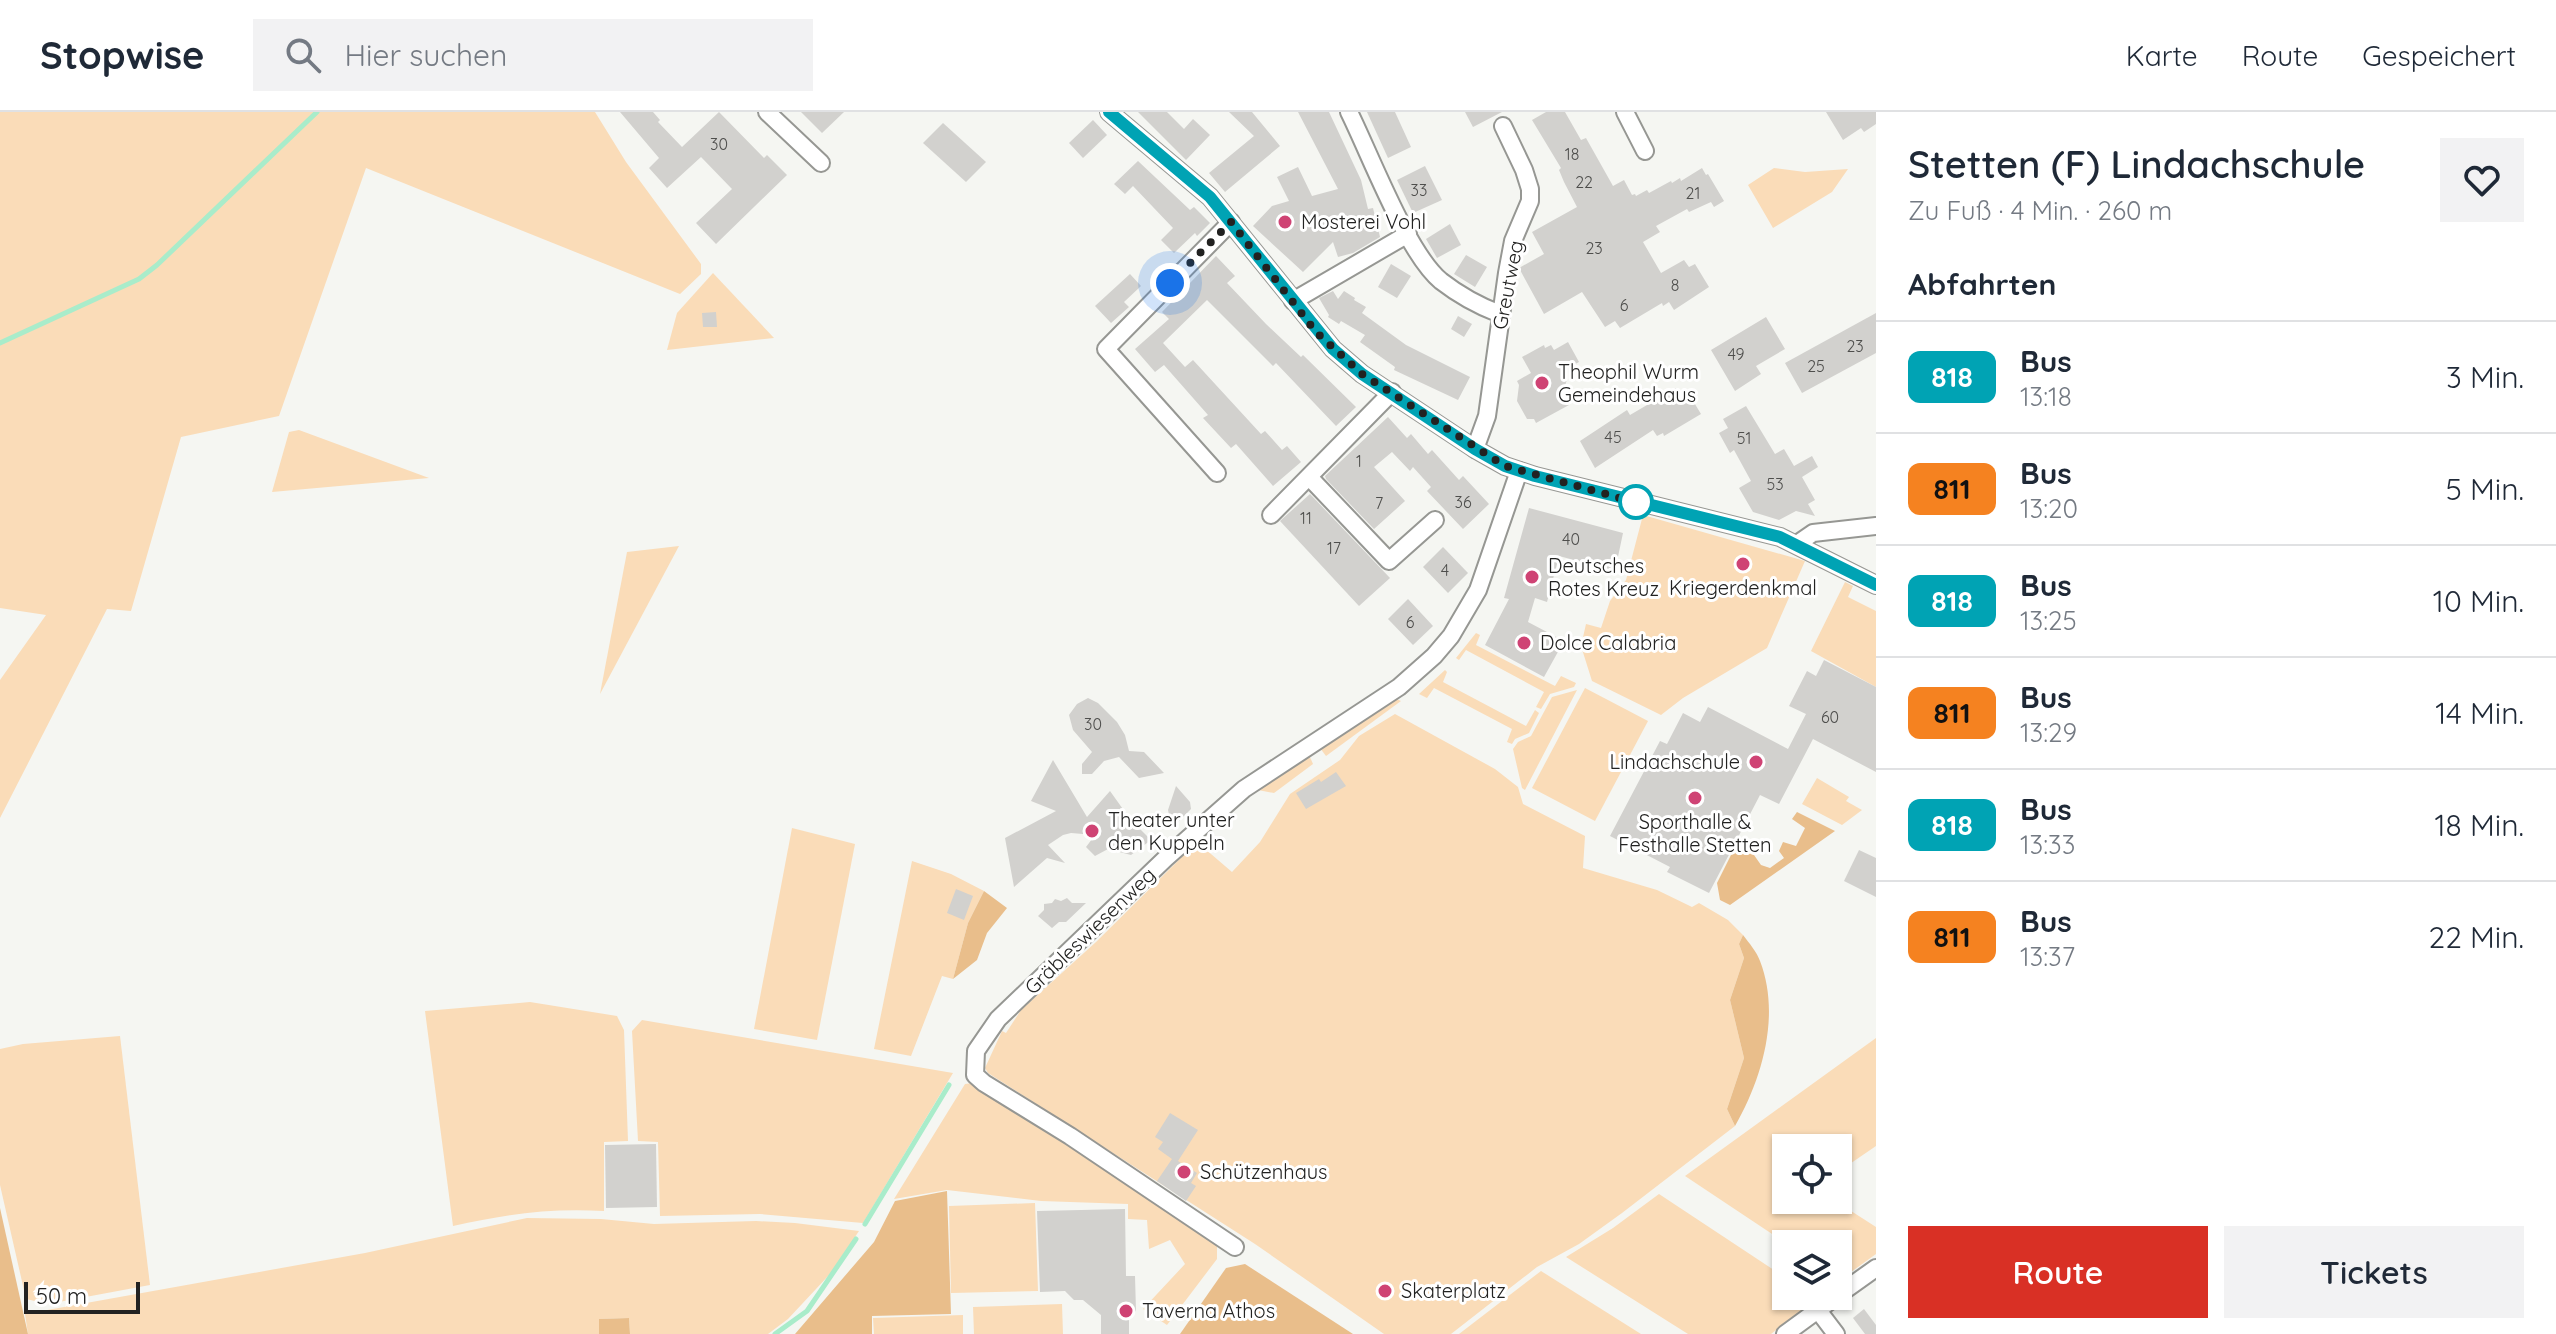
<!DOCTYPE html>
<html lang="de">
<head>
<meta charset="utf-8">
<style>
	body { margin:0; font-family:Quicksand,sans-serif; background:#f2f2f3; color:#1f2937; height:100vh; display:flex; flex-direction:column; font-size:30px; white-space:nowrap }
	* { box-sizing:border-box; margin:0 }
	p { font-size:26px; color:#747a83 }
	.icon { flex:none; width:44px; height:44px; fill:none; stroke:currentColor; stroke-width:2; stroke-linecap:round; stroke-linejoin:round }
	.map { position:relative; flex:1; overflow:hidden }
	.drawer { display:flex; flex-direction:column; background:#fff; width:680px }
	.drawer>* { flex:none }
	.badge { padding:0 16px; border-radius:12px; font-size:28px; line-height:52px }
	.buttons { position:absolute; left:1772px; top:1022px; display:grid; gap:16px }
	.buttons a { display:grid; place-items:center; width:80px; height:80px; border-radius:0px; background:#fff; box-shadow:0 2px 6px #0004; font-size:40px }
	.scale { position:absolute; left:24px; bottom:20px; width:116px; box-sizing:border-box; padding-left:8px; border:4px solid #222221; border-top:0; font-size:22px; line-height:28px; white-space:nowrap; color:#222221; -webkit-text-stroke:6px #fff; paint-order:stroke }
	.you { position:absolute; width:40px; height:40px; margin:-20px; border:6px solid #fff; border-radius:50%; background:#1a73e8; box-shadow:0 0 0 12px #1a73e833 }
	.map>.badge { position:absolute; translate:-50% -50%; box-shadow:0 0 0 4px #fff }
	h2 { padding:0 32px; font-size:30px; line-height:72px }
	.round { display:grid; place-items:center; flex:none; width:84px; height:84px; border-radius:0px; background:#f2f2f3 }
	.head { display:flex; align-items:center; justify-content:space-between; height:136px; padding:0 32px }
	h1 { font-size:38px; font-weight:600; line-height:60px }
	.primary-button { display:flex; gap:16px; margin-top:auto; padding:16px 32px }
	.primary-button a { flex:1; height:92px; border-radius:0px; background:#d93025; color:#fff; font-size:32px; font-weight:600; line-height:92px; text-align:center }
	.primary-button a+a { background:#f2f2f3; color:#1f2937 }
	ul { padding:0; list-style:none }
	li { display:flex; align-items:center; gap:24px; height:112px; padding:0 32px; border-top:2px solid #e0e1e3 }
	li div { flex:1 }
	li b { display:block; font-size:30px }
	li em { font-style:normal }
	li .badge { min-width:88px; font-weight:700; text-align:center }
	header { display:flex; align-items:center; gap:48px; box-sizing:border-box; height:112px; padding:0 40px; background:#fff; border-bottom:2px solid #e0e1e3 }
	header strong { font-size:38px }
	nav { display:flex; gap:44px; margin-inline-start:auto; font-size:28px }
	.search { width:560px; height:72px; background:#f2f2f3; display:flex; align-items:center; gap:20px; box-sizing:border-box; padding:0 28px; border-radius:0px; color:#747a83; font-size:30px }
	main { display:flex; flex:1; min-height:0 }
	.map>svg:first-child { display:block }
</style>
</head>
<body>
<header>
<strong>Stopwise</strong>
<div class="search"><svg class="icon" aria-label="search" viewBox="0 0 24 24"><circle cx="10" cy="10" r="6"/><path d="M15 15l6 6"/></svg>Hier suchen</div>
<nav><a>Karte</a><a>Route</a><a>Gespeichert</a></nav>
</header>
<main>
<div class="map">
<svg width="1876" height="1222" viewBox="0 0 1876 1222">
	<rect width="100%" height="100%" fill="#f5f6f2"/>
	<g fill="#fadcb8">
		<path d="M0 0H595L626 50 701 152V162L680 182 366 56 279 304 181 325 131 499 107 497 0 706V568L46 503 0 496Z"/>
		<path d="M1774 56 1805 60 1848 57 1832 80 1773 116 1748 73Z"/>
		<path d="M713 161 774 226 667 238 677 201Z"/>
		<path d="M299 318 429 366 272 380 289 320Z"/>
		<path d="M1643 403 1805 449 1767 536 1683 586 1661 603 1592 569 1581 534 1586 512 1601 516 1610 489 1626 468Z"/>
		<path d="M679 434 600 582 627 440Z"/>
		<path d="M1845 470 1853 474 1848 485 1876 499V575L1811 539Z"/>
		<path d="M1476 521 1480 523 1476 533 1555 574 1561 564 1576 571 1574 575 1550 582 1541 597 1536 595 1544 580 1466 538 1459 548 1456 546Z"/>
		<path d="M1445 558 1447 560 1443 570 1526 614 1535 598 1539 601 1529 621 1515 627 1512 632 1507 630 1512 617 1434 576 1427 586 1419 582Z"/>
		<path d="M1585 576 1648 609 1595 709 1532 676Z"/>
		<path d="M1577 578 1525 678 1522 676 1513 637 1518 630 1531 624 1552 585Z"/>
		<path d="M1392 585 1401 589 1326 644 1320 636Z"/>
		<path d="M1395 602 1495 657 1518 675 1523 692 1585 724 1583 756 1657 778 1692 795 1699 791 1728 808 1743 823 1739 832 1744 846 1730 888 1744 946 1727 997 1735 1014 1622 1101 1579 1132 1537 1155 1451 1222H1384L1255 1132 988 961 985 956 1002 919 1006 921 1021 898 1096 830 1197 730 1232 760 1260 730 1290 682 1340 648 1359 624Z"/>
		<path d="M1309 643 1313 652 1274 681 1258 678Z"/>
		<path d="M1817 666 1849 685 1846 689 1862 698 1842 713 1802 692Z"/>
		<path d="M792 716 855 732 817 928 754 917Z"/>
		<path d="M912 749 951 762 984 779 968 811 953 867 942 864 911 944 874 937Z"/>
		<path d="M530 890 617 904 624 918 628 1029 604 1030V1099C549 1096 507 1102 453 1114L425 899Z"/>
		<path d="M642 908 953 961 863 1111 760 1102 660 1104 658 1030 638 1029 632 919Z"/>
		<path d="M120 924 150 1173 48 1192 26 1187 0 1073V937L23 932Z"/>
		<path d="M1876 926V1034L1838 1060V1036H1786V1088H1834L1876 1115V1142L1840 1168 1838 1132H1787L1685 1064Z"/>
		<path d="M973 971 1212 1125 1217 1135V1147L1167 1213 1143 1197 1185 1152 1170 1128 1149 1137 1147 1108 1128 1107V1092L1041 1089 947 1078 894 1087 965 972Z"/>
		<path d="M1659 1082 1786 1166V1184L1817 1186 1771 1222H1688L1566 1145 1613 1116Z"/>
		<path d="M1035 1091 1038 1179 951 1181 949 1094Z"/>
		<path d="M527 1106 601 1107 654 1112 756 1109 795 1111 859 1119 830 1162 788 1207 768 1222H630L629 1206 599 1207V1222H28L25 1202 365 1141Z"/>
		<path d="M1541 1159 1641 1222H1459Z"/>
		<path d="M1062 1192 1063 1222H974L973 1195Z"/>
		<path d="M963 1203V1222H874L873 1206Z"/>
	</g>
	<g fill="#e9be8b">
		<path d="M1797 700 1835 719 1730 793 1720 788 1717 771 1736 733 1754 743 1761 753 1770 756 1784 746 1779 739 1783 730 1796 734 1805 716 1792 707Z"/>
		<path d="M984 779 1007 796 987 821 977 848 953 867 968 811Z"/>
		<path d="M1743 823C1749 831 1757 840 1760 849 1781 903 1762 967 1735 1014L1727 997 1744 946 1730 888 1744 846 1739 832Z"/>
		<path d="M947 1079 951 1202 872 1204V1222H795L874 1130 895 1089Z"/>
		<path d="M0 1096 28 1222H0Z"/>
		<path d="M1245 1152 1353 1222H1180L1226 1156Z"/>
		<path d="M629 1206 630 1222H599V1207Z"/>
	</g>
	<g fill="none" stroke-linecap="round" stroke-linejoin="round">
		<g stroke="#a9ecca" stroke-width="5">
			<path d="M0 231 139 167 157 153 317 0"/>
			<path d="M865 1112 949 973"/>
			<path d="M775 1222 807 1199 856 1127"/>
		</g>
	</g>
	<g fill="#d2d1ce">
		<path d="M620 0H653L660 8 658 10 682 35 719 0 764 46 767 43 787 63 716 132 696 111 732 77 701 45 667 76 649 56 659 46Z"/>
		<path d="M801 0H844L822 21Z"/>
		<path d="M1138 0H1167L1184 17 1193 7 1210 23 1186 48Z"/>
		<path d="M1229 0H1252L1280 34 1225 80 1209 61 1254 24Z"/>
		<path d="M1298 0H1329L1361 68 1368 97 1373 96 1380 125 1353 141 1338 145 1333 130 1303 160 1253 114 1272 94 1289 89 1277 65 1298 55 1312 84 1338 77Z"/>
		<path d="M1367 0H1395L1411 35 1388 46Z"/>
		<path d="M1465 0H1502L1473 15Z"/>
		<path d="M1546 0H1565L1581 28 1586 26 1613 74 1624 68 1632 83 1635 82 1636 84 1647 78 1649 81 1671 69 1672 71 1680 66 1681 69 1702 56 1706 63 1708 62 1724 89 1714 95 1711 90 1689 100 1687 97 1656 114 1660 120 1643 130 1661 161 1684 148 1689 155 1695 152 1709 175 1674 198 1669 190 1663 194 1662 191 1620 216 1615 209 1605 215 1582 180 1544 202 1519 156 1544 142 1532 120 1577 95 1564 70 1559 58 1561 56 1532 8Z"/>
		<path d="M1826 0H1876V12L1864 20 1861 16 1843 28Z"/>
		<path d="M1093 8 1107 23 1083 46 1069 31Z"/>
		<path d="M943 11 986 50 966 70 923 31Z"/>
		<path d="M1138 49 1190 98 1194 95 1210 111 1197 124 1195 121 1174 141 1161 128 1173 116 1133 74 1125 82 1114 72Z"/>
		<path d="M1425 54 1442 88 1413 101 1397 68Z"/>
		<path d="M1450 112 1461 133 1437 146 1426 127Z"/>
		<path d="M1466 143 1487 155 1475 175 1454 162Z"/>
		<path d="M1216 144 1235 164 1227 171 1266 212 1301 245 1303 243 1356 295 1336 314 1276 251 1273 254 1207 188 1163 231 1185 255 1193 248 1261 322 1265 319 1282 338 1287 334 1301 350 1273 374 1236 332 1231 336 1203 306 1208 303 1164 253 1155 260 1135 237 1169 207 1162 200Z"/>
		<path d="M1391 152 1411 164 1397 186 1378 175Z"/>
		<path d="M1130 162 1141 174 1124 190 1129 195 1111 211 1095 194Z"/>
		<path d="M1333 179 1338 187 1344 179 1355 186 1354 188 1366 195 1362 201 1406 233 1470 265 1458 288 1394 258 1395 255 1360 230 1365 223 1341 209 1339 212 1328 205 1329 203 1319 186Z"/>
		<path d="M716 200 717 215H703L702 201Z"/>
		<path d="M1876 201V241L1802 281 1785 251Z"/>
		<path d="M1458 204 1472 212 1464 225 1451 217Z"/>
		<path d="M1766 205 1785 237 1756 254 1761 262 1735 279 1711 238Z"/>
		<path d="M1568 230 1579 250 1562 259 1567 267 1563 282 1569 293 1536 311 1534 307H1527L1517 289 1519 273 1517 269 1531 261 1522 245 1544 233 1545 236 1551 233 1554 238Z"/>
		<path d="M1676 276 1681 283 1687 279 1701 302 1664 324 1663 321 1657 324 1653 318 1595 356 1580 329 1627 298 1630 303Z"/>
		<path d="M1746 294 1775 342 1784 337 1794 354 1812 344 1818 355 1802 365 1815 388 1808 392 1815 404 1796 399 1779 408 1753 400 1739 376 1751 369 1734 338 1730 341 1719 321 1728 316 1723 307Z"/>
		<path d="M1388 305 1407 326 1411 322 1428 342 1432 338 1459 368 1463 364 1489 392 1463 417 1427 379 1431 375 1413 355 1410 359 1392 340 1374 355 1405 389 1374 417 1326 367 1325 364Z"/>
		<path d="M1310 382 1390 466 1359 494 1280 409Z"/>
		<path d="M1529 396 1623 421 1615 459 1559 444 1547 490 1535 486 1528 510 1564 529 1544 565 1485 533 1509 487 1504 486Z"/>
		<path d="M1443 435 1468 461 1448 481 1423 455Z"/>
		<path d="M1408 487 1433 514 1413 533 1388 507Z"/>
		<path d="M1824 548 1876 575V660L1813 627 1779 692 1760 683 1709 781 1667 760 1670 755 1610 724 1660 629 1667 632 1683 601 1700 610 1708 595 1788 637 1806 602 1789 594 1807 559 1816 564Z"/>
		<path d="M1088 586 1098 591 1117 610 1125 623 1129 639 1144 640 1164 661 1139 666 1119 645 1104 649 1092 662H1082V652L1092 640 1073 618 1069 603 1077 592Z"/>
		<path d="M1053 648 1087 705 1110 679 1130 707 1151 728 1131 743 1108 737 1095 744 1086 735 1095 723 1071 721 1063 723 1048 733 1065 751 1047 746 1014 775 1005 726 1056 699 1031 689Z"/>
		<path d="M1336 660 1346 674 1306 697 1296 681 1319 667 1321 670Z"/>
		<path d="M1176 674 1190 690 1191 697 1172 716 1168 698Z"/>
		<path d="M1859 738 1876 746V785L1844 769Z"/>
		<path d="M956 777 973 784 964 808 947 801Z"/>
		<path d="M1067 786 1072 791H1086L1066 810H1059L1052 816 1038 804 1044 798V792L1052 791 1055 787 1061 789Z"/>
		<path d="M1170 1001 1198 1018 1178 1049 1197 1061 1191 1071 1196 1074 1186 1089 1157 1069 1172 1047 1158 1037 1163 1030 1155 1025Z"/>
		<path d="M656 1032 657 1095 606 1096 605 1033Z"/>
		<path d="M1125 1097 1126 1164H1135L1136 1199 1129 1204V1222H1101V1203L1083 1188H1074L1065 1179 1040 1180 1037 1099Z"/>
		<path d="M1864 1197 1876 1213V1222H1865L1853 1206Z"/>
	</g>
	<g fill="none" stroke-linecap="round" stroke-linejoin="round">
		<defs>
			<g id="street">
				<path d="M767 0 821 51"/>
				<path d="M1109 0 1210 85 1333 237 1362 262 1475 337 1505 354 1535 364 1780 425 1876 473"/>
				<path d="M1349 0C1370 42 1407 141 1441 169 1459 183 1479 194 1500 202"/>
				<path d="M1625 0 1645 39"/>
				<path d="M1293 189 1408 122"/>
				<path d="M1475 337 1487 304 1507 161 1513 129 1530 89V77L1524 58 1503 14"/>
				<path d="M1217 361 1106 237 1231 110"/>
				<path d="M1310 366 1389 449 1435 408"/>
				<path d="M1271 403 1392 280"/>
				<path d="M1797 432 1813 421 1876 414"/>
				<path d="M1235 1135 1070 1024 984 971 975 963 976 939 998 907 1166 746 1244 677 1399 575 1434 544 1451 524 1478 478 1519 359"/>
				<path d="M1838 1183 1876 1156"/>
				<path d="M1817 1197 1836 1222"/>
				<path d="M1785 1222 1837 1184"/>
			</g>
		</defs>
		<use href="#street" stroke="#969793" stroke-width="20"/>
		<use href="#street" stroke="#fff" stroke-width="16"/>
	</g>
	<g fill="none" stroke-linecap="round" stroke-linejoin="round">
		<defs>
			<path id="line" d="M1109 0 1210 85 1333 237 1362 262 1475 337 1505 354 1535 364 1780 425 1876 473"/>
		</defs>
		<use href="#line" stroke="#fff" stroke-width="18"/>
		<use href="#line" stroke="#00a3b4" stroke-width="12"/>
		<path stroke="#222221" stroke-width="8" stroke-dasharray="0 14.4" d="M1170 171 1231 110 1316 220 1362 262 1505 354 1642 392 1636 390"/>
	</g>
	<g fill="#cf4374" stroke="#fff" stroke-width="3">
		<circle cx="1285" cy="110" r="8"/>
		<circle cx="1542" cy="271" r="8"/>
		<circle cx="1743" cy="452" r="8"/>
		<circle cx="1532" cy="465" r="8"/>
		<circle cx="1524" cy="531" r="8"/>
		<circle cx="1756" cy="650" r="8"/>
		<circle cx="1695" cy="686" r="8"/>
		<circle cx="1092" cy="719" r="8"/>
		<circle cx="1184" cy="1060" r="8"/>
		<circle cx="1385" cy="1179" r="8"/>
		<circle cx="1126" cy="1199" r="8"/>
	</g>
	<circle fill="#fff" stroke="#00a3b4" stroke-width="4" cx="1636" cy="390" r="16"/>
	<g text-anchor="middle" stroke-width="6" stroke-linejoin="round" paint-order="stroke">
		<g font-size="16" fill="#4e4e4c">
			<text x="719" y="38">30</text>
			<text x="1572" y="48">18</text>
			<text x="1584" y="76">22</text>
			<text x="1419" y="84">33</text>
			<text x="1693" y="87">21</text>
			<text x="1594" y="142">23</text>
			<text x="1675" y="179">8</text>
			<text x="1624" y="199">6</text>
			<text x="1855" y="240">23</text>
			<text x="1736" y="248">49</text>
			<text x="1816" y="260">25</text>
			<text x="1613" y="331">45</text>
			<text x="1744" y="332">51</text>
			<text x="1359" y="355">1</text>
			<text x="1775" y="378">53</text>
			<text x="1463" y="396">36</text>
			<text x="1379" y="397">7</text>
			<text x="1306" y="412">11</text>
			<text x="1571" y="433">40</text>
			<text x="1334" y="442">17</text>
			<text x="1445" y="464">4</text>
			<text x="1410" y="516">6</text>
			<text x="1830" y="611">60</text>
			<text x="1093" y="618">30</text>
		</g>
		<g font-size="20" fill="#222221" stroke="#fff" text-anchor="start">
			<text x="1301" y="117">Mosterei Vohl</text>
			<text x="1558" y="267">Theophil Wurm<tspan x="1558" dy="23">Gemeindehaus</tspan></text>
			<text x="1548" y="461">Deutsches<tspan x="1548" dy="23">Rotes Kreuz</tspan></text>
			<text x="1743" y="483" text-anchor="middle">Kriegerdenkmal</text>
			<text x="1540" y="538">Dolce Calabria</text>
			<text x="1740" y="657" text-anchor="end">Lindachschule</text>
			<text x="1108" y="715">Theater unter<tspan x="1108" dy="23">den Kuppeln</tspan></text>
			<text x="1695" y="717" text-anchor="middle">Sporthalle &amp;<tspan x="1695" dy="23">Festhalle Stetten</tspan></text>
			<text x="1200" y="1067">Schützenhaus</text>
			<text x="1401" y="1186">Skaterplatz</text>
			<text x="1142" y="1206">Taverna Athos</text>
		</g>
		<g font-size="20" fill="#222221" stroke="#fff">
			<text transform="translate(1508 173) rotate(-79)" y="7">Greutweg</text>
			<text transform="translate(1090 819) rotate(-44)" y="7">Gräbleswiesenweg</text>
		</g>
	</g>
</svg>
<div class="buttons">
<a><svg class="icon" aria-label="locate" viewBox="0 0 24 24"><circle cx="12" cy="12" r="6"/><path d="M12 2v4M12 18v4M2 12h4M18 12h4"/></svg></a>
<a><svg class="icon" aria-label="layers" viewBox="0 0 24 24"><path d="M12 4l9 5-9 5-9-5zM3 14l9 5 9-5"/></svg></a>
</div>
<div class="scale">50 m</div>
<div class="you" style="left:1170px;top:171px"></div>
</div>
<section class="drawer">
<div class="head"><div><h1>Stetten (F) Lindachschule</h1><p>Zu Fuß · 4 Min. · 260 m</p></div><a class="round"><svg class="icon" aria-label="heart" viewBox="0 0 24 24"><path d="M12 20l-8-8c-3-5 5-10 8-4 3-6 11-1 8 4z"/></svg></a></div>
<h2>Abfahrten</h2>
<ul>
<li><span class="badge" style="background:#00a3b4;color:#fff">818</span><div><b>Bus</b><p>13:18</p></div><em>3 Min.</em></li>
<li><span class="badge" style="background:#f58220;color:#111">811</span><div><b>Bus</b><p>13:20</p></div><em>5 Min.</em></li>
<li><span class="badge" style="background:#00a3b4;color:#fff">818</span><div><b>Bus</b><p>13:25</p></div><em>10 Min.</em></li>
<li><span class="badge" style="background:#f58220;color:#111">811</span><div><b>Bus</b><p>13:29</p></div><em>14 Min.</em></li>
<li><span class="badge" style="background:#00a3b4;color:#fff">818</span><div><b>Bus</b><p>13:33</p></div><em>18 Min.</em></li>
<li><span class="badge" style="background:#f58220;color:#111">811</span><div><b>Bus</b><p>13:37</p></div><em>22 Min.</em></li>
</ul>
<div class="primary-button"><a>Route</a><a>Tickets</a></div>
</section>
</main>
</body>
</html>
